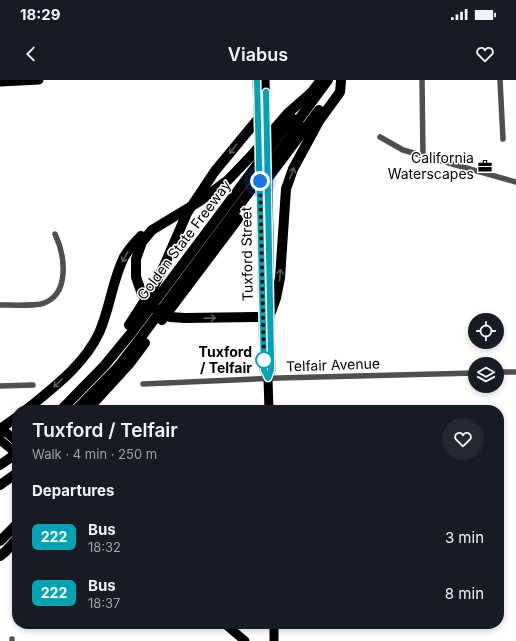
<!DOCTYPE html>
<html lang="en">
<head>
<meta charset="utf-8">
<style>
	body { margin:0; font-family:Inter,sans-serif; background:#242831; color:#f1f3f6; height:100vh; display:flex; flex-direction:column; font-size:15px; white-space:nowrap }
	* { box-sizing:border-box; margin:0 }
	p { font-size:13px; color:#9ea1a6 }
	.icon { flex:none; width:22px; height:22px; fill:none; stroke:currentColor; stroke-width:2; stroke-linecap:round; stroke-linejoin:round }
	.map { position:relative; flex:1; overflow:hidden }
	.drawer { position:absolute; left:12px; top:325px; width:492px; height:224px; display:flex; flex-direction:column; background:#171b24; border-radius:16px; box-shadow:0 2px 6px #0003 }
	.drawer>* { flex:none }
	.badge { padding:0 8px; border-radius:6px; font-size:14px; line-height:26px }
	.controls { position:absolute; left:468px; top:233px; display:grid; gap:8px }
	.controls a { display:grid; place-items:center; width:36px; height:36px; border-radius:50%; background:#171b24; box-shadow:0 2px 6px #0003; font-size:20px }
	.you { position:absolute; width:20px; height:20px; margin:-10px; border:3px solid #fff; border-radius:50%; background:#1a73e8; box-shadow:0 0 0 6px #1a73e833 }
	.map>.badge { position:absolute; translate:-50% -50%; box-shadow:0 0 0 2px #fff }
	h2 { padding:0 20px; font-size:15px; line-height:36px }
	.round { display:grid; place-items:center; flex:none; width:42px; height:42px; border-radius:21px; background:#242831 }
	.summary { display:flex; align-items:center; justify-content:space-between; height:68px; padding:0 20px }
	h1 { font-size:19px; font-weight:600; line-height:30px }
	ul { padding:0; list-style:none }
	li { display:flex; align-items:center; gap:12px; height:56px; padding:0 20px }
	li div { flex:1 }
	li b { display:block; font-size:15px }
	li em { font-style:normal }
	li .badge { min-width:44px; font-weight:700; text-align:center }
	.status { display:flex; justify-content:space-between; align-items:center; height:28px; padding:0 20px; background:#171b24; direction:ltr }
	.status svg { height:11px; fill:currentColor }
	header { display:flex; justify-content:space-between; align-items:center; height:52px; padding:0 20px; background:#171b24; font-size:18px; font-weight:600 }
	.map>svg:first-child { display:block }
</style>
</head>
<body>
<div class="status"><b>18:29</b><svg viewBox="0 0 49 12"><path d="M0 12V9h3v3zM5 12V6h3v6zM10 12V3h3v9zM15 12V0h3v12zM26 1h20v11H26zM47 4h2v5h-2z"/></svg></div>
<header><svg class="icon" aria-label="back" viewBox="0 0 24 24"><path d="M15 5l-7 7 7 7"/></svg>Viabus<svg class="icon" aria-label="heart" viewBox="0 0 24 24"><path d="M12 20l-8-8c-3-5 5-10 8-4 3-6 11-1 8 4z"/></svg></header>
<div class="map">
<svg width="516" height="561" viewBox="0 0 516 561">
	<rect width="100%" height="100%" fill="#fff"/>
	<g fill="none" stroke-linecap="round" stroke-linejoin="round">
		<g stroke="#4f4f4f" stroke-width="5.5">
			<path d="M422 0 423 76"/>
			<path d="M500 0 503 59"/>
			<path d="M380 57 403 70 516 102"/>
			<path d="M0 225C11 225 31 226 41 224 71 216 65 175 55 154"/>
			<path d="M497 292H516"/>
			<path d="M143 304 278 298 475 293"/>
			<path d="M0 306 33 305"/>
			<path d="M12 559V561"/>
		</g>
		<g stroke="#000" stroke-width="9">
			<path d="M257 0 259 72"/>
			<path d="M265 0 267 63"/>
			<path d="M0 2 39 0"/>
			<path d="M268 95 271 290 268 299 269 330"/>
			<path d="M260 103 264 290 268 299"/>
			<path d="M0 352 7 353 17 362"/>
			<path d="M0 360 17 374"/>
			<path d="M225 544 245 561"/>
			<path d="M274 544V561"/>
		</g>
		<g stroke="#000" stroke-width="10">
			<path d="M312 12 288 33 251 76 228 100 200 121 152 150 142 162 136 179V197L142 214 151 226 163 234 170 237 185 238 263 237 271 232 276 218 280 198 286 109 293 89 319 41 340 12 341 1"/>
			<path d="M308 17 321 0"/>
			<path d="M291 50 328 0"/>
			<path d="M259 110 319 30"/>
			<path d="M162 240 238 139"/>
			<path d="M129 245 153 208 164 186 187 133 215 91 258 39"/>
			<path d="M26 330C53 308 84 285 99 253 110 229 112 201 124 177 129 169 135 162 141 156"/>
			<path d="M61 330 104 286 132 252 292 38"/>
			<path d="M76 330 118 287 142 256 299 45"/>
			<path d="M87 330 130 283 145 263"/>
			<path d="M0 349 17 337"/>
			<path d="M0 385 17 373"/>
			<path d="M0 405 17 393"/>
			<path d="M0 461 17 444"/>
			<path d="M0 476 5 472 17 459"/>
		</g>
	</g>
	<defs><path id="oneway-shaft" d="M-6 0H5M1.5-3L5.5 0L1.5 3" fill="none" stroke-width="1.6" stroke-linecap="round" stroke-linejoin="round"/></defs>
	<g stroke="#595959">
		<use href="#oneway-shaft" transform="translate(233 69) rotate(129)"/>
		<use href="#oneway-shaft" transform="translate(292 93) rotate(-68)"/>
		<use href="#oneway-shaft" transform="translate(125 177) rotate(119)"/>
		<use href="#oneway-shaft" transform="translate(280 195) rotate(-85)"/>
		<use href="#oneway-shaft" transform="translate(210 238) rotate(-1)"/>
		<use href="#oneway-shaft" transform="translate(58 303) rotate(137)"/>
	</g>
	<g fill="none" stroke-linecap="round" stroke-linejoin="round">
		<defs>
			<path id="line" d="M257 0 264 290 268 298 271 290V278L266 12"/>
		</defs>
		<use href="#line" stroke="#fff" stroke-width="9"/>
		<use href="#line" stroke="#00a3b4" stroke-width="6"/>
		<path stroke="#000" stroke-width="4" stroke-dasharray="0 7.2" d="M260 101 264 280"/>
	</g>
	<defs>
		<symbol id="office-bare" viewBox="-9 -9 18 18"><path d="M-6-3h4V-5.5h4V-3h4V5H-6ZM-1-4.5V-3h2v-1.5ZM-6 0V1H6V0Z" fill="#000" stroke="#fff" stroke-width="2.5" paint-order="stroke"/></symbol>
	</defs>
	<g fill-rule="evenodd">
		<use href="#office-bare" x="475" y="76" width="20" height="20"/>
	</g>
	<circle fill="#fff" stroke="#00a3b4" stroke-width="2" cx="264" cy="280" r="8"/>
	<g text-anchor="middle" stroke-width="3" stroke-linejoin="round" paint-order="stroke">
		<g font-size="14" fill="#000" stroke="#fff" text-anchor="end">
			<text x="474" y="83">California<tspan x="474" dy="16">Waterscapes</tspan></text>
		</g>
		<g font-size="14" fill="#000" stroke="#fff">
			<text transform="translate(184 160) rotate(-53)" y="5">Golden State Freeway</text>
			<text transform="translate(247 174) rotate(-91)" y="5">Tuxford Street</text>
			<text transform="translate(333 285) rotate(-2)" y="5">Telfair Avenue</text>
		</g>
		<g font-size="14" font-weight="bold" fill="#000" stroke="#fff" text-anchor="end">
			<text x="252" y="277">Tuxford<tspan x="252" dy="16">/ Telfair</tspan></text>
		</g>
	</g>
</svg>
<div class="controls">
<a><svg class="icon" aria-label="locate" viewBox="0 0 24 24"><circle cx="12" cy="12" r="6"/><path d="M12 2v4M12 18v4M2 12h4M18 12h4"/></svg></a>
<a><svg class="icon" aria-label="layers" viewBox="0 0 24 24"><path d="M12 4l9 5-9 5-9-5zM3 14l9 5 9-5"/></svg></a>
</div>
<div class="you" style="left:260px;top:101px"></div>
<section class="drawer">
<div class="summary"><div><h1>Tuxford / Telfair</h1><p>Walk · 4 min · 250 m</p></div><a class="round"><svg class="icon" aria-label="heart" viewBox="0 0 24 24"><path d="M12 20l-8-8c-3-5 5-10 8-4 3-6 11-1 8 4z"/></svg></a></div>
<h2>Departures</h2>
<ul>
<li><span class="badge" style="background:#00a3b4;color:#fff">222</span><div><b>Bus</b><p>18:32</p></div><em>3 min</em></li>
<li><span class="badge" style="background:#00a3b4;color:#fff">222</span><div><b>Bus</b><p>18:37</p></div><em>8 min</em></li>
</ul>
</section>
</div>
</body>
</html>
